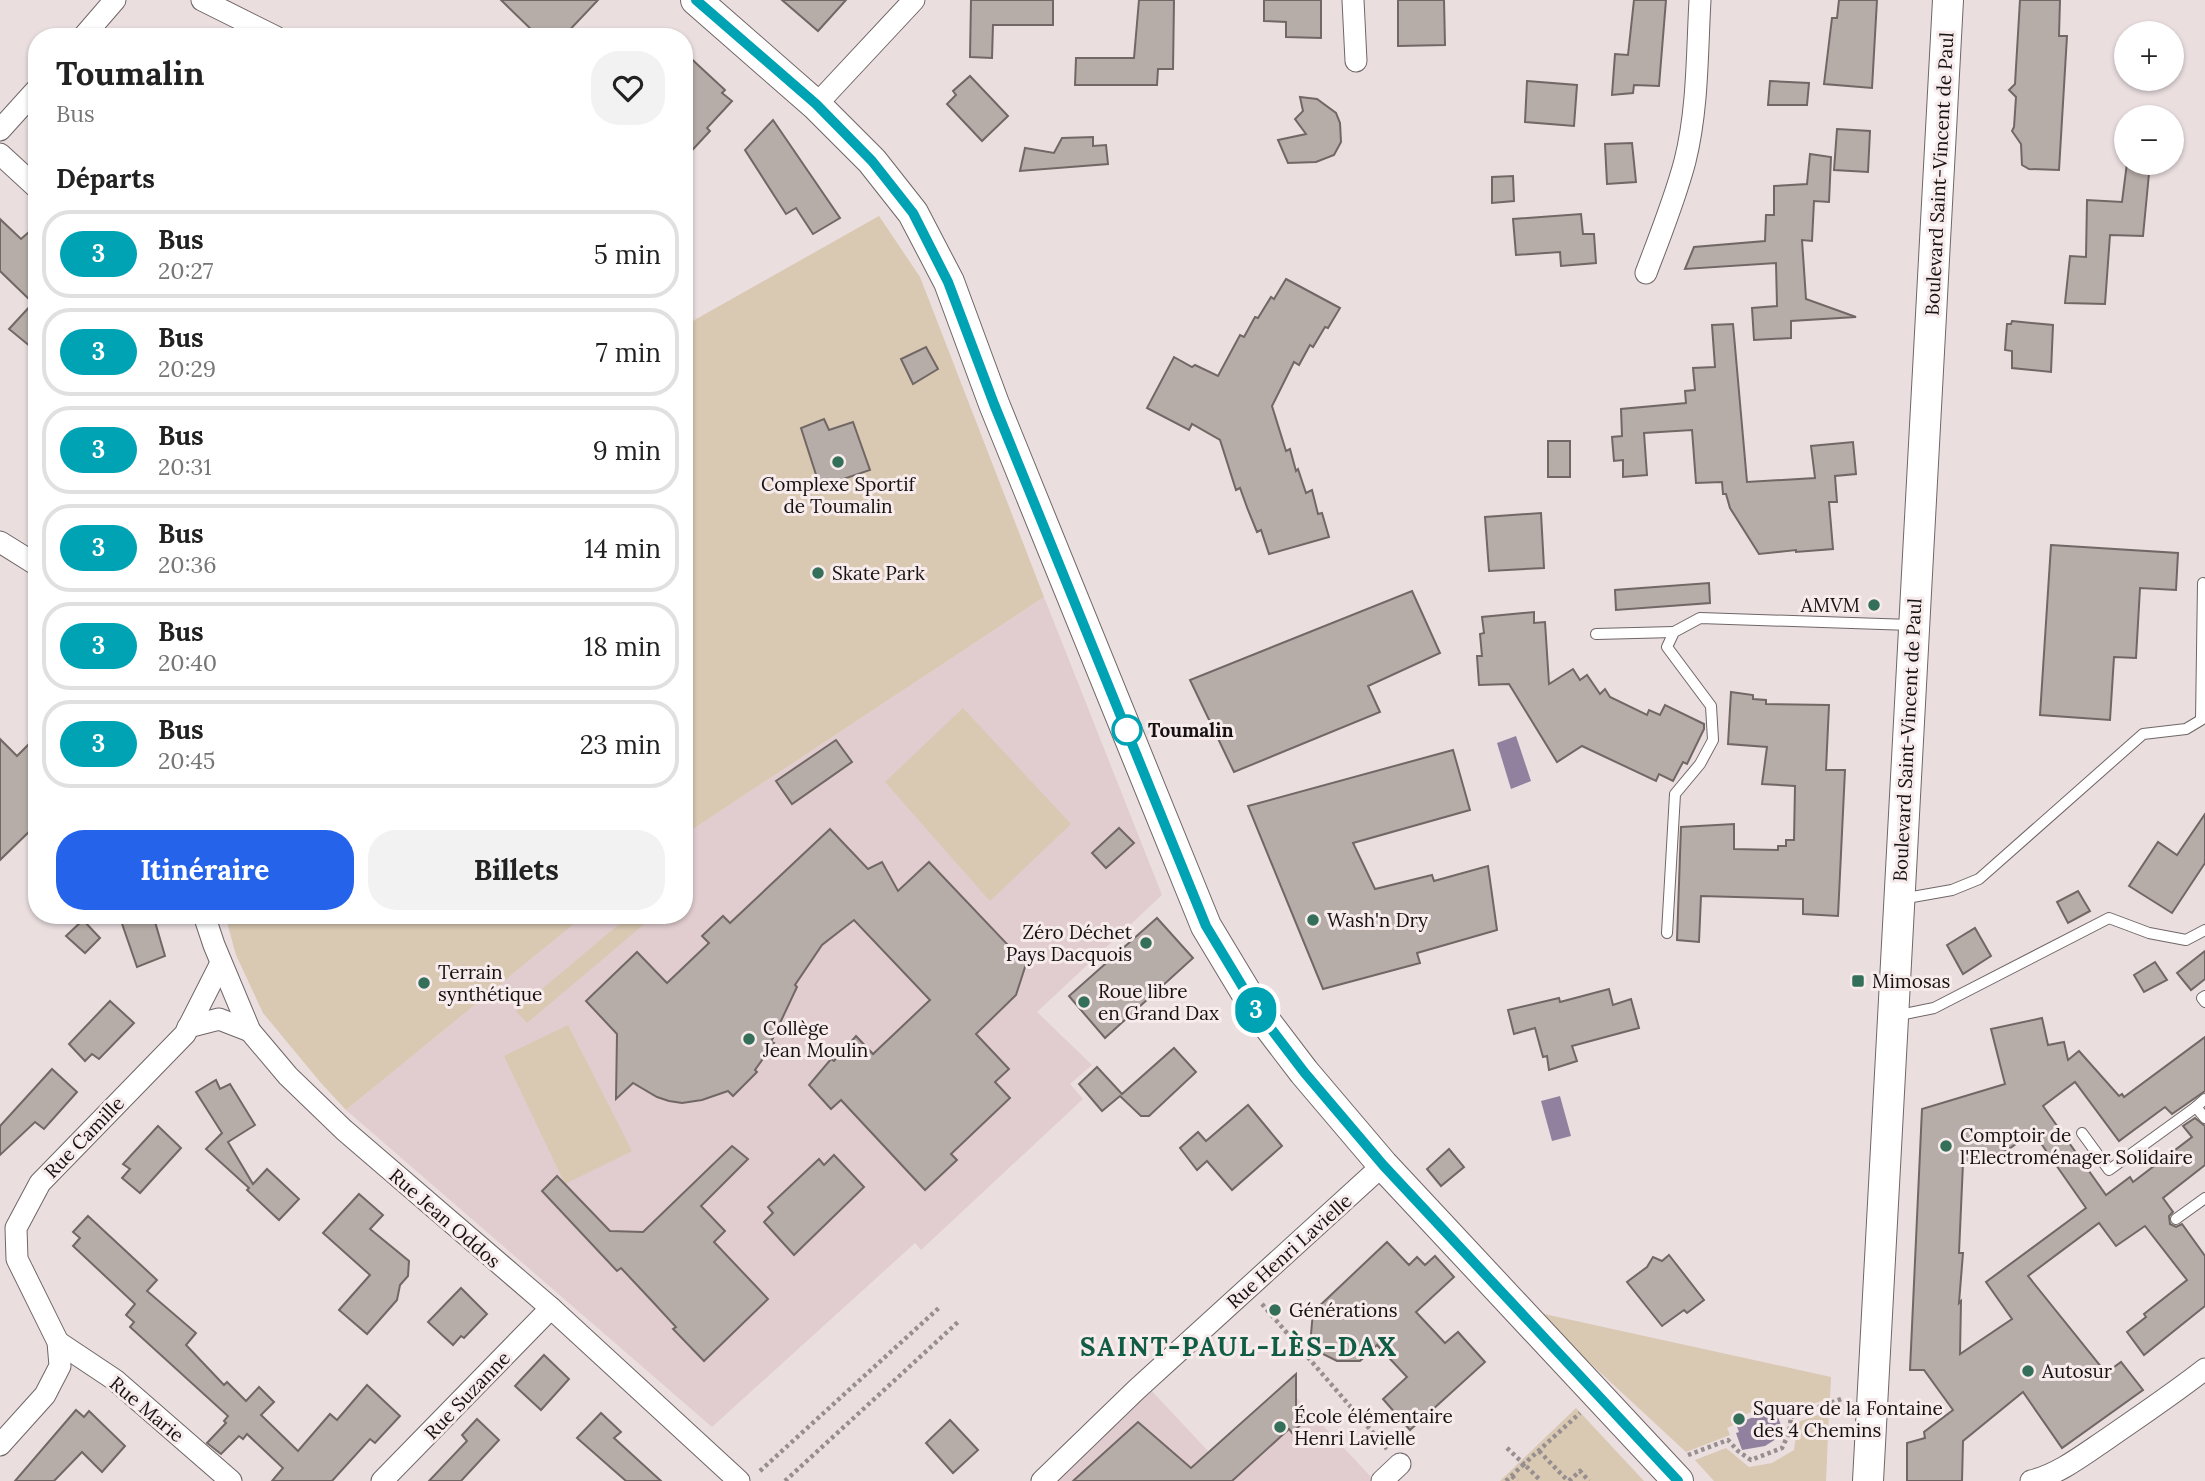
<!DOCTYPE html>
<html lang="fr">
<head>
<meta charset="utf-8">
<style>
	body { margin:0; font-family:Lora,serif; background:#f2f2f2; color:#222; height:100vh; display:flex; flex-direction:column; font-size:26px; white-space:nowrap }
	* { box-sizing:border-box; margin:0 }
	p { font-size:23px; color:#767676 }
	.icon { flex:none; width:38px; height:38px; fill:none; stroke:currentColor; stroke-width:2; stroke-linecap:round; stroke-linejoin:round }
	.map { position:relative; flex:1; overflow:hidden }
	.sheet { position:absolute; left:28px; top:28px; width:665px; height:896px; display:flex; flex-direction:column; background:#fff; border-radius:28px; box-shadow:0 2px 5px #0004 }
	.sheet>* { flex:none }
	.badge { padding:0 14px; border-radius:23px; font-size:24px; line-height:46px }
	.buttons { position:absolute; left:2114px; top:21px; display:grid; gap:14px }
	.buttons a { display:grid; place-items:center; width:70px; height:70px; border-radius:50%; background:#fff; box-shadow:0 2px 5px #0004; font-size:35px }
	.map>.badge { position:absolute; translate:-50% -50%; box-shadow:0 0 0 4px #fff }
	h2 { padding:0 28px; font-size:26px; line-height:63px }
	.round { display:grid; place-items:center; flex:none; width:74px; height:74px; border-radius:28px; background:#f2f2f2 }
	.head { display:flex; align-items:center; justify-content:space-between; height:119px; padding:0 28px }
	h1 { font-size:33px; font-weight:700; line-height:52px }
	.cta { display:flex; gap:14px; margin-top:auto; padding:14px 28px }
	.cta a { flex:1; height:80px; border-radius:28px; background:#2563eb; color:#fff; font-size:28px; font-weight:700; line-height:80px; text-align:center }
	.cta a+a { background:#f2f2f2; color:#222 }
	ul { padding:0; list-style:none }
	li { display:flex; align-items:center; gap:21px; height:88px; margin:0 14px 10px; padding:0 14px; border:4px solid #e0e0e0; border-radius:28px }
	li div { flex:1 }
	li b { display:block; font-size:26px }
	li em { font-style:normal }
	li .badge { min-width:77px; font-weight:700; text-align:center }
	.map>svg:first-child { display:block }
</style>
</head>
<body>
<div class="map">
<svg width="2205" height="1481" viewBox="0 0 2205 1481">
	<rect width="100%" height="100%" fill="#eadedf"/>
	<g fill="#e1cdcf">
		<path d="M1044 597 1162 895 1037 1012 1092 1065 1070 1084 1083 1099 921 1250 915 1243 712 1427 346 1110 585 915H684V835Z"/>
		<path d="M1289 1380 1296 1397 1373 1479 1372 1481H1053L1150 1389 1209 1452Z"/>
	</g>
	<g fill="#d9c8b2">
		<path d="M879 216 920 277 1044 597 684 835V326Z"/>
		<path d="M963 708 1071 824 990 901 885 782Z"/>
		<path d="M225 915H585L346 1110 321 1083 263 1013 236 955Z"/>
		<path d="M630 915H655L527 1023 516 1011Z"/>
		<path d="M568 1025 632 1151 565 1184 504 1056Z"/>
		<path d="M1535 1312 1831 1377 1830 1398 1786 1413 1783 1405 1764 1413 1762 1408 1744 1415 1745 1420 1727 1428 1730 1435 1686 1452Z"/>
		<path d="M1576 1408 1644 1481H1500Z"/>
		<path d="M1829 1411 1826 1481H1714L1695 1460 1726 1448 1749 1467 1772 1463 1794 1450 1798 1422Z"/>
	</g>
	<g fill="#91819e">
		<path d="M1516 736 1531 781 1511 789 1497 743Z"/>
		<path d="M1560 1096 1571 1136 1552 1141 1541 1101Z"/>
		<path d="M1771 1410 1775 1418 1778 1417 1784 1434 1765 1446 1742 1450 1736 1433 1739 1432 1736 1424Z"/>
	</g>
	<g fill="#b6aca8" stroke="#716764" stroke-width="2" fill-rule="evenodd">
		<path d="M501 0H598L563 37H539Z"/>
		<path d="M782 0H846L818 31Z"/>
		<path d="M971 0H1053V25H993L992 58 970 57Z"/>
		<path d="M1139 0H1174L1173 69H1158L1157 85H1075L1076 58H1134Z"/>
		<path d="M1264 0H1321V38L1286 37V22L1264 21Z"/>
		<path d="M1398 0H1444L1445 45 1398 46Z"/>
		<path d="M1634 0H1666L1659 86 1634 85 1633 93 1612 95 1615 54 1628 55Z"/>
		<path d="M1839 0H1877L1872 88 1824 84 1832 18H1837Z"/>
		<path d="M2020 0H2060L2059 36H2067L2059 170 2029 169 2022 165 2021 144 2012 131 2014 127 2016 97 2009 90 2015 84Z"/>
		<path d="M684 52 725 90 722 93 732 101 707 128 710 131 684 159Z"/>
		<path d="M970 76 1008 116 982 141 947 104 956 95 953 91Z"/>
		<path d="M1527 81 1577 85 1574 126 1525 122Z"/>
		<path d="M1770 81 1809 83 1807 105H1768Z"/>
		<path d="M1300 97 1317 99 1336 113 1340 123 1341 142 1334 155 1316 162 1288 163 1278 140 1306 134 1295 119 1303 111Z"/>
		<path d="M773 120 840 218 813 234 796 208 786 214 745 150Z"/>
		<path d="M1837 129 1870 131 1868 172 1834 170Z"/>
		<path d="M1093 137V146L1106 145 1108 164 1020 171 1025 148 1054 153 1062 138Z"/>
		<path d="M1632 143 1636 182 1607 184 1605 144Z"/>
		<path d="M1810 154 1831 157 1829 202 1814 201 1812 241 1802 240 1806 299 1856 317 1791 321V338L1754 340 1752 308 1777 306 1776 263 1685 269 1694 247 1765 241 1766 215H1774V186L1807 184Z"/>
		<path d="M2127 163H2150L2143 236 2110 235 2105 304 2065 303 2070 256 2086 257 2087 200 2122 202Z"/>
		<path d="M1513 176 1514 201 1492 203V177Z"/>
		<path d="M1581 214 1583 234H1594L1596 263 1561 266 1560 252 1516 255 1513 219Z"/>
		<path d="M0 219 21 239 37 225V352L9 329 33 303 0 271Z"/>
		<path d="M1286 279 1340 308 1328 328 1325 327 1313 347 1310 345 1299 365 1294 362 1272 406 1286 451 1290 449 1296 471 1298 469 1306 493 1312 490 1318 514 1322 513 1329 537 1269 554 1261 530 1257 532 1248 510 1240 488 1236 490 1220 440 1192 424 1189 430 1147 408 1174 357 1192 367 1195 365 1218 376 1240 335 1244 337 1255 317 1258 318 1271 297 1274 299Z"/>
		<path d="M2012 321 2053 325 2051 372 2012 368V351L2005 350 2007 324H2011Z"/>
		<path d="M1733 324 1747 482 1815 478 1811 446 1853 442 1856 474 1835 476 1837 502H1829L1833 549 1796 552V550L1759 554 1730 508 1726 494H1723L1722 482 1696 483 1692 430 1644 433 1647 475 1623 477V460L1614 461 1612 437 1622 436 1621 409 1686 403 1685 391 1695 390 1693 368 1715 367 1712 325Z"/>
		<path d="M926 347 938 369 913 384 901 359Z"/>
		<path d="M824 419 829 430 853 422 870 470 820 487 801 428Z"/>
		<rect x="1548" y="441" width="22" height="36"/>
		<path d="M1541 513 1544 568 1489 571 1485 517Z"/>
		<path d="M2051 545 2178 553 2176 590 2140 588 2136 658 2114 657 2110 720 2040 715Z"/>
		<path d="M1709 583 1710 603 1616 610 1615 590Z"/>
		<path d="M1412 591 1440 653 1368 686 1380 712 1234 772 1190 680Z"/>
		<path d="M1534 612V623L1545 622 1549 684 1573 669 1580 680 1587 675 1600 694 1605 689 1610 697 1647 715 1649 710 1660 715 1665 705 1704 724V729L1687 764 1683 762 1673 781 1659 774 1656 781 1582 746 1557 762 1509 684 1479 685 1477 656H1482L1480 634 1484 633 1482 617Z"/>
		<path d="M1731 692 1753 695V699L1766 700V704L1829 705 1826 770H1845L1838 916 1803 914V899L1701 896 1699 942 1677 940 1681 827 1734 824V849L1778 850V846H1786V840H1794L1795 786 1762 784 1767 747 1728 744Z"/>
		<path d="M37 736V824L0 860V739L17 756Z"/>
		<path d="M836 740 852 762 792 804 776 781Z"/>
		<path d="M1453 750 1470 810 1353 843 1375 889 1432 875 1434 881 1488 866 1497 930 1417 953 1420 963 1323 989 1248 806Z"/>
		<path d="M2205 814V863L2172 913 2129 886 2158 842 2177 855Z"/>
		<path d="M1119 828 1134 843 1106 868 1092 853Z"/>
		<path d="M830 829 868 869 882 862 898 891 929 862 1026 964 1016 995 976 1034 1009 1069 995 1082 1010 1098 951 1154 957 1160 925 1190 841 1100 831 1109 809 1085 831 1059 834 1061 856 1036 873 1054 930 1000 854 920 822 945 795 985 797 987 771 1042 774 1043 755 1070 757 1072 733 1096 728 1091 702 1100 682 1103 669 1101 657 1097 633 1083 616 1099 617 1034 586 1001 637 952 667 983 709 943 702 936 723 916 730 923Z"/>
		<path d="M2078 891 2090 911 2068 923 2057 902Z"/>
		<path d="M119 915H153L165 956 137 967Z"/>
		<path d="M1157 918 1193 958 1105 1038 1069 996Z"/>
		<path d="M83 920 100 938 85 953 66 936Z"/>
		<path d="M1975 928 1991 956 1963 974 1947 945Z"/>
		<path d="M2205 951V979L2191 990 2177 973Z"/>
		<path d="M2155 962 2167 980 2144 992 2134 975Z"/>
		<path d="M1609 989 1613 1005 1631 999 1639 1028 1572 1046 1577 1061 1549 1070 1547 1056 1543 1057 1535 1028 1514 1034 1508 1010 1559 998 1560 1002Z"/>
		<path d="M110 1001 134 1023 99 1059 92 1054 85 1061 69 1044Z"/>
		<path d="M2042 1018 2048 1045 2064 1042 2068 1060 2079 1051 2119 1096 2122 1094 2124 1097 2205 1037V1091L2172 1114 2165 1107 2119 1141 2075 1082 2043 1106 2106 1195 2130 1177 2133 1182 2192 1137 2183 1126 2195 1118 2205 1126V1165L2163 1198 2173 1212 2169 1216 2170 1224 2176 1227 2182 1224 2205 1256V1306L2144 1355 2127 1332 2146 1317 2144 1314 2187 1280 2145 1226 2116 1246 2099 1223 2028 1276 2106 1373 2121 1362 2143 1390 2062 1448 2023 1392 1963 1441 1962 1481H1907V1443L1925 1438 1924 1432 1953 1410 1924 1370H1910L1922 1109 2005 1084 1991 1029ZM2033 1132 2086 1208 1986 1282 2012 1319 1960 1354 1961 1301 1959 1303 1963 1253H1959L1963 1163 2006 1151Z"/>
		<path d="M1174 1048 1196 1072 1149 1116H1141L1120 1096 1102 1111 1079 1084 1097 1067 1122 1094Z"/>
		<path d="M52 1069 77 1092 44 1129 35 1122 0 1155V1126Z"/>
		<path d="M216 1080 220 1089 230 1084 255 1125 228 1142 253 1184 267 1169 299 1199 279 1220 247 1190 249 1188 206 1149 222 1133 196 1092Z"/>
		<path d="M1248 1105 1282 1146 1232 1190 1207 1161 1197 1170 1180 1148 1198 1132 1206 1141Z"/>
		<path d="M158 1126 181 1148 140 1193 122 1178 130 1169 123 1164Z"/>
		<path d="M732 1146 748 1159 701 1206 725 1231 714 1242 768 1299 704 1361 673 1329 676 1327 652 1301 621 1268 617 1271 542 1191 557 1176 610 1231 643 1232Z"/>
		<path d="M1449 1149 1464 1167 1441 1186 1427 1169Z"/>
		<path d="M834 1155 864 1187 794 1255 764 1222 773 1213 768 1207 819 1159 824 1165Z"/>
		<path d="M359 1194 383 1215 370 1229 409 1261 408 1276 400 1285 397 1300 367 1334 339 1310 370 1275 323 1233Z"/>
		<path d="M88 1216 157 1280 147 1291 196 1333 186 1345 224 1385 227 1382 246 1401 259 1387 274 1402 261 1415 298 1451 330 1414 337 1420 367 1385 400 1416 375 1443 370 1439 332 1481H272L283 1468 247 1434 243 1439 239 1436 221 1454 207 1443 226 1423 224 1421 228 1416 130 1327 134 1322 126 1315 135 1304 73 1246 80 1238 73 1232Z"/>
		<path d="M1387 1242 1409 1265 1417 1257 1425 1265 1435 1256 1454 1277 1416 1312 1445 1343 1458 1332 1485 1362 1410 1430 1383 1399 1407 1377 1377 1345 1360 1361H1337L1319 1352 1311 1334 1313 1312Z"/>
		<path d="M1669 1255 1704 1300 1687 1313 1684 1310 1662 1326 1627 1282 1647 1267 1653 1257 1662 1261Z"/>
		<path d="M461 1288 487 1314 464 1338 461 1336 453 1345 428 1322Z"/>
		<path d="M544 1355 569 1379 541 1410 515 1386Z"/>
		<path d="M1296 1374V1406L1307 1419 1292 1433 1289 1429 1232 1481H1073L1138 1422 1191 1468Z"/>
		<path d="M76 1410 84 1417 89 1411 125 1446 102 1472 82 1452 54 1481H15Z"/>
		<path d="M601 1413 621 1432 614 1438 661 1481H626L577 1438Z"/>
		<path d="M477 1419 499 1440 461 1481H429L467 1441 462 1435Z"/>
		<path d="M950 1420 978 1450 953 1473 926 1443Z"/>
	</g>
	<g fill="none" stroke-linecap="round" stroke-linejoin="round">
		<defs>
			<g id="lane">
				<path d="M1596 634 1674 632"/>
				<path d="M1901 899 1952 890 1979 879 2143 734 2186 729 2201 720 2203 583"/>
				<path d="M1667 933 1675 794 1700 764 1713 740 1711 706 1667 647 1674 632 1700 618 1911 625"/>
				<path d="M2205 996 2202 998 2205 1002"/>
				<path d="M1895 1016 1934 1008 2109 918 2149 933 2186 940 2205 930"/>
				<path d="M2205 1099 2196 1107 2205 1118"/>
				<path d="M2082 1133 2109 1170 2196 1107"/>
				<path d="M2176 1219 2205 1198"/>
			</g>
			<g id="street">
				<path d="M202 0 276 37"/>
				<path d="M1353 0 1356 61"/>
				<path d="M83 37 115 0"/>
				<path d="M816 105 914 0"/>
				<path d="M0 130 37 89"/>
				<path d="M0 154 37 188"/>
				<path d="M1646 273C1660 236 1675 199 1685 161 1698 109 1697 53 1700 0"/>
				<path d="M0 542 37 565"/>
				<path d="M204 915 214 945 250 1031 288 1076 344 1130 551 1308 739 1481"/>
				<path d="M188 1027 219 1019 250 1031"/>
				<path d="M58 1342 115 1380 231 1481"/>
				<path d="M0 1445 45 1395 60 1366 58 1342 17 1259 16 1228 40 1183 185 1034 221 963"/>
				<path d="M382 1481 551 1308"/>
				<path d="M1042 1481 1136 1390 1383 1165"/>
				<path d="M1382 1481 1400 1464"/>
				<path d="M2031 1481C2059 1474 2083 1455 2107 1439 2140 1416 2173 1394 2205 1369"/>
			</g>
			<g id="secondary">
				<path d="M696 0 816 105 872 161 913 213 949 282 994 404 1206 926 1256 1009 1304 1072 1383 1165 1678 1481"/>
				<path d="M1868 1481 1948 0"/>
			</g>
		</defs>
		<use href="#lane" stroke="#706667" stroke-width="12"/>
		<use href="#street" stroke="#706667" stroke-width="23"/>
		<use href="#secondary" stroke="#706667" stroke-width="32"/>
		<g stroke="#978e8f" stroke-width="4.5" stroke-dasharray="3.5 3.5" stroke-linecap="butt">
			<path d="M1262 1304 1387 1449"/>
			<path d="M1507 1448 1524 1464 1580 1413"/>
			<path d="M1539 1451 1568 1481"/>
			<path d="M1688 1455 1728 1440 1738 1451 1751 1460 1782 1448 1789 1433 1791 1417 1844 1398"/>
			<path d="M760 1471 941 1306"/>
			<path d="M1512 1476 1517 1481"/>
			<path d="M785 1481 958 1322"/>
			<path d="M1506 1481 1524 1464 1541 1481"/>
			<path d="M1569 1481 1580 1471 1589 1481"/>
		</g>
		<use href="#lane" stroke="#fff" stroke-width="10"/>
		<use href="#street" stroke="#fff" stroke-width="21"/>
		<use href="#secondary" stroke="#fff" stroke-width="30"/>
	</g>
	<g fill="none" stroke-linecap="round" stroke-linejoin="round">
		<defs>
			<path id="line" d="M696 0 816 104 872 161 913 213 948 282 994 404 1206 926 1256 1009 1304 1072 1383 1165 1678 1481"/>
		</defs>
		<use href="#line" stroke="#fff" stroke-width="16"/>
		<use href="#line" stroke="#00a3b4" stroke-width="10"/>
	</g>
	<g fill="#336f59" stroke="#f7ebec" stroke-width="2.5">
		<circle cx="838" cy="462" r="7"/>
		<circle cx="818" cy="573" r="7"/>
		<circle cx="1874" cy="605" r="7"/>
		<circle cx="1313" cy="920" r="7"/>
		<circle cx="1146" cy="943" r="7"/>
		<rect x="1851" y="974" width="14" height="14" rx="3.5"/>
		<circle cx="424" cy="983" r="7"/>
		<circle cx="1084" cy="1002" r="7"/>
		<circle cx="749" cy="1039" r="7"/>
		<circle cx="1946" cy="1146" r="7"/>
		<circle cx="1275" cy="1310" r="7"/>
		<circle cx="2028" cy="1371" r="7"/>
		<circle cx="1739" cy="1419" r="7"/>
		<circle cx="1280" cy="1427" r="7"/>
	</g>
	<circle fill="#fff" stroke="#00a3b4" stroke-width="3.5" cx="1127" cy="730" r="14"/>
	<g text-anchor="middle" stroke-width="6" stroke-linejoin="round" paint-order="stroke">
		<g font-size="19" fill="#161212" stroke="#f7ebec">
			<text transform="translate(1939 174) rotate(-87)" y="7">Boulevard Saint-Vincent de Paul</text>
			<text transform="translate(1907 740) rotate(-87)" y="7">Boulevard Saint-Vincent de Paul</text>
			<text transform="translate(84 1137) rotate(-46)" y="7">Rue Camille</text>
			<text transform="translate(445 1218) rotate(41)" y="7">Rue Jean Oddos</text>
			<text transform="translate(1289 1251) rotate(-42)" y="7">Rue Henri Lavielle</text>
			<text transform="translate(467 1395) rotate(-46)" y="7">Rue Suzanne</text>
			<text transform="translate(147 1409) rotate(40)" y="7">Rue Marie</text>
		</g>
		<g font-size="19" fill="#161212" stroke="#f7ebec" text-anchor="start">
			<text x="838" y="491" text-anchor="middle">Complexe Sportif<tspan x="838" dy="22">de Toumalin</tspan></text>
			<text x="832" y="580">Skate Park</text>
			<text x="1860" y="612" text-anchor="end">AMVM</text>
			<text x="1327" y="927">Wash'n Dry</text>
			<text x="1132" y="939" text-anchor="end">Zéro Déchet<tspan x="1132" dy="22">Pays Dacquois</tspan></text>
			<text x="438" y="979">Terrain<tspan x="438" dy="22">synthétique</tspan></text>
			<text x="1872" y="988">Mimosas</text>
			<text x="1098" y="998">Roue libre<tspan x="1098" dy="22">en Grand Dax</tspan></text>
			<text x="763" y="1035">Collège<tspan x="763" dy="22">Jean Moulin</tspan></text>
			<text x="1960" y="1142">Comptoir de<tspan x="1960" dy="22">l'Electroménager Solidaire</tspan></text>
			<text x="1289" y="1317">Générations</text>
			<text x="2042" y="1378">Autosur</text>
			<text x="1753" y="1415">Square de la Fontaine<tspan x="1753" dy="22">des 4 Chemins</tspan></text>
			<text x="1294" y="1423">École élémentaire<tspan x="1294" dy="22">Henri Lavielle</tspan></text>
		</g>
		<g font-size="19" font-weight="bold" fill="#161212" stroke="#f7ebec" text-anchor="start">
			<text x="1148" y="737">Toumalin</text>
		</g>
		<g font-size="26" font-weight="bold" letter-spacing="2" fill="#115c45" stroke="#f7ebec">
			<text x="1239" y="1356">SAINT-PAUL-LÈS-DAX</text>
		</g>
	</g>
</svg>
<div class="buttons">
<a>+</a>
<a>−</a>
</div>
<b class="badge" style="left:1256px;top:1010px;background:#00a3b4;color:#fff">3</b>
<section class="sheet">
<div class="head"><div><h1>Toumalin</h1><p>Bus</p></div><a class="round"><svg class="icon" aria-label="heart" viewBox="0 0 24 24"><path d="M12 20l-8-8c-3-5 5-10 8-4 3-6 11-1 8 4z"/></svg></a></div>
<h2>Départs</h2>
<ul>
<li><span class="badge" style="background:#00a3b4;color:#fff">3</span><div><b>Bus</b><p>20:27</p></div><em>5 min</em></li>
<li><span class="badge" style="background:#00a3b4;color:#fff">3</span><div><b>Bus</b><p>20:29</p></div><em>7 min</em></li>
<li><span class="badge" style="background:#00a3b4;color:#fff">3</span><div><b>Bus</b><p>20:31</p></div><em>9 min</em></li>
<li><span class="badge" style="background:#00a3b4;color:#fff">3</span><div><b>Bus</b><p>20:36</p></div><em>14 min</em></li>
<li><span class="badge" style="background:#00a3b4;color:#fff">3</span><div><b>Bus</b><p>20:40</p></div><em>18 min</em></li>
<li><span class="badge" style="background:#00a3b4;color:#fff">3</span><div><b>Bus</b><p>20:45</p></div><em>23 min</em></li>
</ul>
<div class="cta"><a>Itinéraire</a><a>Billets</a></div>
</section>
</div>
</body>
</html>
